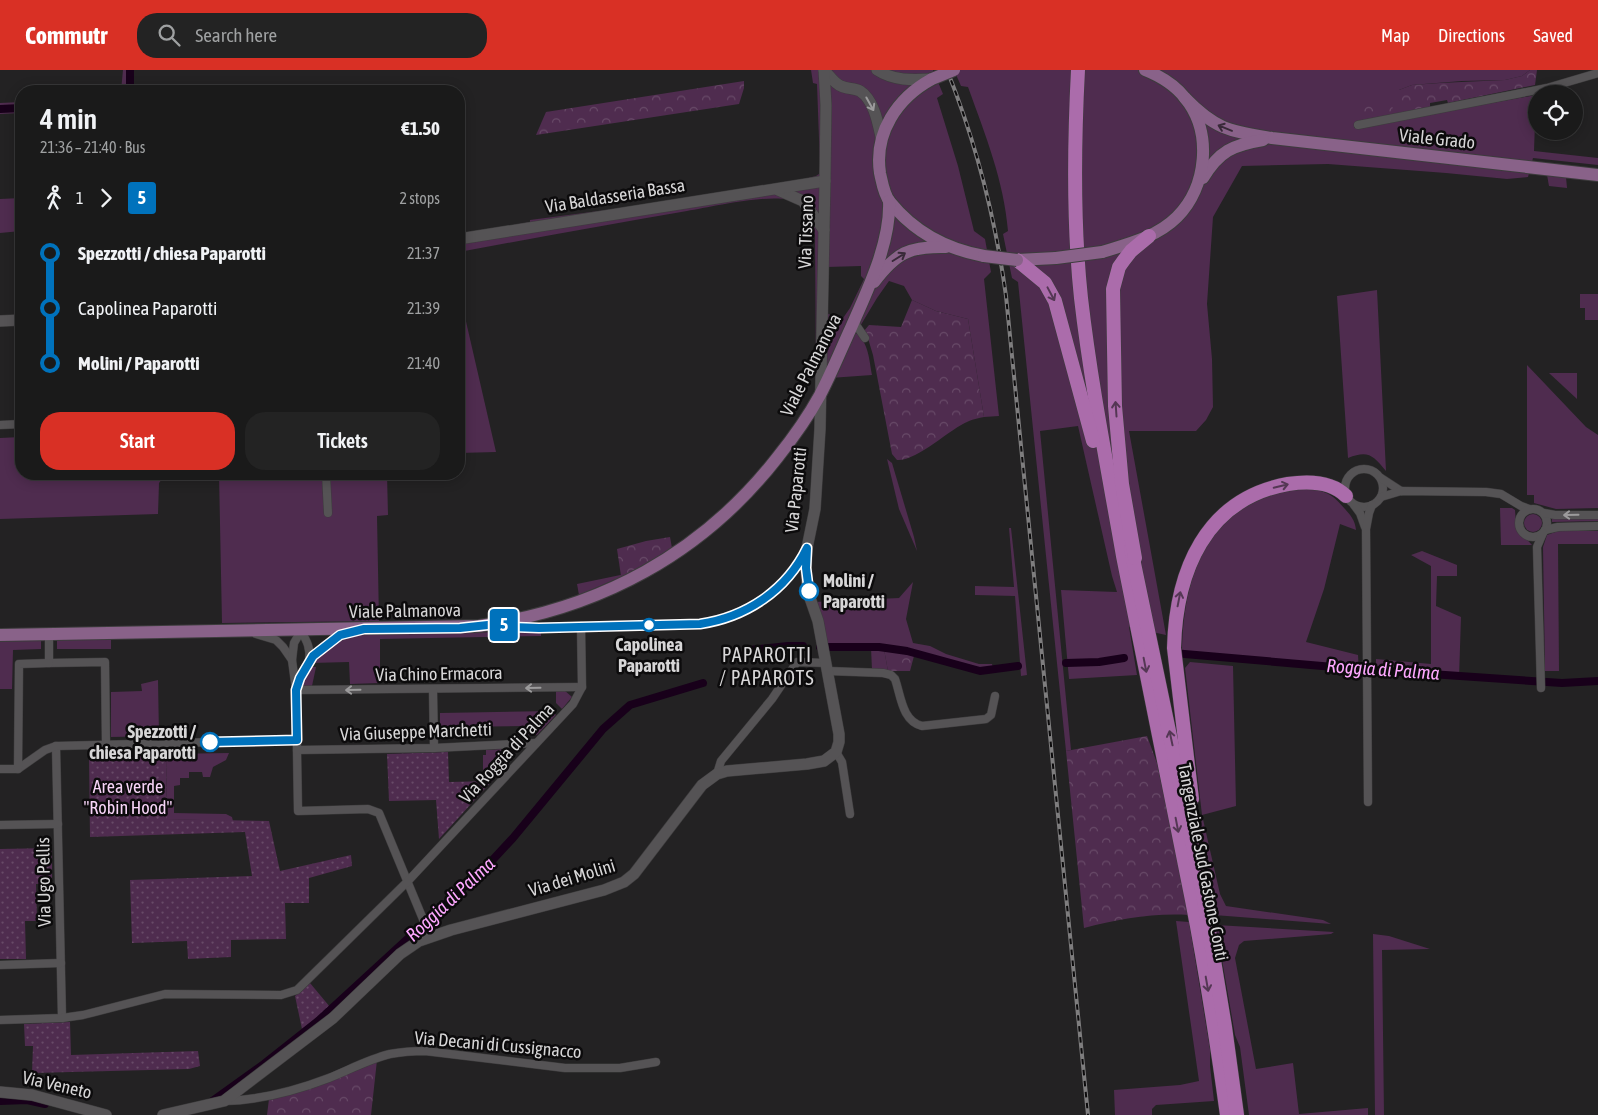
<!DOCTYPE html>
<html lang="en">
<head>
<meta charset="utf-8">
<style>
	body { margin:0; font-family:"Asap Condensed",sans-serif; background:#232323; color:#f1f3f6; height:100vh; display:flex; flex-direction:column; font-size:19px; white-space:nowrap }
	* { box-sizing:border-box; margin:0 }
	p { font-size:16px; color:#9fa1a2 }
	.icon { flex:none; width:28px; height:28px; fill:none; stroke:currentColor; stroke-width:2; stroke-linecap:round; stroke-linejoin:round }
	.map { position:relative; flex:1; overflow:hidden }
	.sheet { position:absolute; left:15px; top:15px; width:450px; height:395px; display:flex; flex-direction:column; background:#1a1a1a; border-radius:20px; box-shadow:0 2px 12px #0003,0 0 0 1px #383839 }
	.sheet>* { flex:none }
	.badge { padding:0 10px; border-radius:4px; font-size:18px; line-height:32px }
	.tools { position:absolute; left:1528px; top:15px; display:grid; gap:10px }
	.tools a { display:grid; place-items:center; width:55px; height:55px; border-radius:50%; background:#1a1a1a; box-shadow:0 2px 12px #0003,0 0 0 1px #383839; font-size:25px }
	.map>.badge { position:absolute; translate:-50% -50%; box-shadow:0 0 0 2px #fff }
	.legs { display:flex; align-items:center; gap:8px; height:55px; padding:0 25px; font-size:16px }
	.legs p { margin-inline-start:auto }
	.summary { display:flex; align-items:center; justify-content:space-between; height:85px; padding:0 25px }
	h1 { font-size:28px; font-weight:600; line-height:38px }
	.action { display:flex; gap:10px; margin-top:auto; padding:10px 25px }
	.action a { flex:1; height:58px; border-radius:20px; background:#d93025; color:#fff; font-size:20px; font-weight:600; line-height:58px; text-align:center }
	.action a+a { background:#232323; color:#f1f3f6 }
	ul { padding:0 25px; list-style:none }
	li { display:flex; align-items:center; gap:18px; height:55px; font-size:19px }
	li i { display:grid; place-items:center; width:8px; height:100%; margin:0 6px; background:currentColor }
	li i::after { content:''; width:12px; height:12px; margin:-6px; border:4px solid; border-radius:50%; background:#1a1a1a }
	li p { margin-inline-start:auto }
	li:first-child i { background:linear-gradient(#0000 50%,currentColor 0) }
	li:last-child i { background:linear-gradient(currentColor 50%,#0000 0) }
	header { display:flex; align-items:center; gap:30px; box-sizing:border-box; height:70px; padding:0 25px; background:#d93025; color:#fff }
	header strong { font-size:24px }
	nav { display:flex; gap:28px; margin-inline-start:auto; font-size:18px }
	.search { width:350px; height:45px; background:#232323; display:flex; align-items:center; gap:12px; box-sizing:border-box; padding:0 18px; border-radius:20px; color:#9fa1a2; font-size:19px }
	.map>svg:first-child { display:block }
</style>
</head>
<body>
<header>
<strong>Commutr</strong>
<div class="search"><svg class="icon" aria-label="search" viewBox="0 0 24 24"><circle cx="10" cy="10" r="6"/><path d="M15 15l6 6"/></svg>Search here</div>
<nav><a>Map</a><a>Directions</a><a>Saved</a></nav>
</header>
<div class="map">
<svg width="1598" height="1045" viewBox="0 0 1598 1045">
	<defs>
		<pattern id="forest-crowns" width="20" height="18" patternUnits="userSpaceOnUse" patternTransform="scale(1.25)"><rect width="20" height="18" fill="#4f2c4f"/><path d="M2 6a3 3 0 1 1 6 0M12 15a3 3 0 1 1 6 0" fill="none" stroke="#684a68"/></pattern>
		<pattern id="park-dots" width="8" height="8" patternUnits="userSpaceOnUse" patternTransform="scale(1.25)"><rect width="8" height="8" fill="#4f2c4f"/><path d="M2 2h.1M6 6h.1" fill="none" stroke="#684a68" stroke-width="1.8" stroke-linecap="round"/></pattern>
	</defs>
	<rect width="100%" height="100%" fill="#232223"/>
	<g fill="#4f2c4f" fill-rule="evenodd">
		<path d="M123 0H133V21H121Z"/>
		<path d="M811 0H933L943 24 937 28 958 96 974 161 985 169 991 202 984 209 999 346 984 347 968 249 936 241 912 230 904 216 889 211 877 228 856 263C869 273 869 290 872 305L816 309 815 164C812 149 805 134 789 130 767 124 711 137 687 141 611 154 535 168 459 182V165L530 152V150L637 136 797 111 816 106 819 104 820 96 817 14 813 13ZM861 196V206L864 209 850 238 841 251 825 242 827 197Z"/>
		<path d="M954 0H1530L1522 6 1505 10 1462 11 1412 15 1399 20 1401 43 1355 52 1354 58 1536 25 1534 81 1598 88V95L1533 88 1528 107 1507 109 1446 103 1328 94 1242 96 1213 147 1207 234 1212 289 1213 337 1206 350 1196 361H1129L1166 565 1129 557 1137 605 1069 609 1061 520 1117 522 1112 506 1078 356 1040 361 1071 680 1066 681 1018 212 1012 208 1003 164 1008 161C1004 111 985 64 968 17L961 16Z"/>
		<path d="M21 32V43L0 44V33Z"/>
		<path d="M1547 105 1566 107 1567 118 1549 116Z"/>
		<path d="M21 128V161L0 163V129Z"/>
		<path d="M1377 220 1386 401C1373 385 1368 380 1348 388L1337 226Z"/>
		<path d="M459 221 496 382 459 383Z"/>
		<path d="M1580 224H1598V250H1585V238H1580Z"/>
		<path d="M1527 295 1586 357 1598 365V438L1556 439 1534 433V425H1527Z"/>
		<path d="M1549 303H1577V329Z"/>
		<path d="M21 362V404H166L159 413 158 444 0 449V368L21 367Z"/>
		<path d="M887 389 892 393 914 467 917 481 899 439Z"/>
		<path d="M219 404H387L388 445 377 446 379 551 222 553Z"/>
		<path d="M1299 417C1323 421 1329 420 1345 439 1351 446 1355 450 1356 460L1340 454 1324 519 1306 572 1358 585 1359 602 1182 586C1182 531 1194 470 1243 438 1248 434 1253 429 1259 427 1271 422 1286 420 1299 417Z"/>
		<path d="M1500 438H1512L1515 440 1516 454 1518 460 1532 475H1501Z"/>
		<circle cx="1533" cy="453" r="9"/>
		<path d="M1552 448H1598V451L1552 452Z"/>
		<path d="M1009 458H1011L1027 605 1021 606 1015 526 975 525V516L1014 517Z"/>
		<path d="M1558 461H1598V474H1558L1559 601H1545L1543 477 1547 465Z"/>
		<path d="M1422 481 1457 495V506H1437L1436 536 1461 547 1459 608 1376 603V589L1431 594V496L1411 485Z"/>
		<path d="M630 503 579 525 577 514Z"/>
		<path d="M913 512 906 549 913 573 930 576 946 584 979 594H992L993 598 980 599 894 577 826 575 814 532 899 528Z"/>
		<path d="M541 561V566L380 569V613L350 614 349 592 311 593C327 578 336 570 358 565Z"/>
		<rect x="57" y="570" width="54" height="9"/>
		<path d="M0 571H41V579L13 580 12 619H0Z"/>
		<path d="M871 578 884 579 888 601 872 600Z"/>
		<path d="M1190 592 1233 596 1236 736 1202 745 1220 824 1226 836 1323 850 1331 854 1214 845 1200 773 1202 745 1185 598Z"/>
		<path d="M308 597H316L312 616H300Z"/>
		<path d="M158 610 159 666 111 667V622L142 621 141 614Z"/>
		<path d="M556 620H564L572 627 562 639 556 633Z"/>
		<path d="M552 641 556 645 537 665H525L524 656 448 657V667H440V643Z"/>
		<path d="M501 679V701L492 711H483V685H486V680Z"/>
		<path d="M229 683 226 690 213 697 210 707H203L202 702H189V708H180V715L174 716V743L226 744 232 747 233 751 167 749 166 684Z"/>
		<path d="M1176 851 1189 852 1210 979V996L1214 1031 1156 1035 1152 1039V1045H1115L1114 1020 1180 1015 1199 1011Z"/>
		<path d="M1216 855 1334 862 1331 864 1244 871 1239 875 1235 888 1256 999 1293 993 1299 1044 1368 1038V1045H1249L1240 977 1235 965Z"/>
		<path d="M1373 864 1389 866 1430 879 1382 880 1384 1045H1375Z"/>
	</g>
	<g fill="url(#forest-crowns)">
		<path d="M1530 0H1537L1535 15 1448 33 1447 30 1430 33V37L1401 43 1398 39 1399 20 1412 15 1440 13 1505 10 1522 6Z"/>
		<path d="M744 11V18L739 34 536 65 546 42Z"/>
		<path d="M1376 34 1392 35 1394 45 1363 51 1355 45 1357 38Z"/>
		<path d="M912 230 936 241 968 249 984 347C979 348 973 349 969 351 949 359 918 391 897 390L892 384 873 285 867 265 864 261 869 255 901 257Z"/>
		<path d="M670 467 672 478 630 503 621 506 617 479 646 471Z"/>
		<path d="M884 579 914 586 910 601H888Z"/>
		<path d="M1147 666 1157 693 1189 845C1151 843 1120 849 1084 858L1066 681Z"/>
		<path d="M377 990 371 1045H267L269 1029 302 1021Z"/>
	</g>
	<g fill="url(#park-dots)">
		<path d="M448 682 449 712 492 711 439 769 436 730 389 731 387 684Z"/>
		<path d="M166 684 167 749 269 751 280 801 351 785 352 796 309 808V833H285L286 869 231 870V887L188 889 187 871 132 873 130 810 252 806 245 762 90 767 89 685Z"/>
		<path d="M52 778V813L36 814 37 851H25L26 889H0V779Z"/>
		<path d="M310 913 330 937 302 959 295 926Z"/>
		<path d="M70 952 71 985 198 981 200 996 189 999 32 1003 33 976H25L24 954Z"/>
	</g>
	<g fill="none" stroke-linecap="round" stroke-linejoin="round">
		<g stroke="#18001a" stroke-width="8">
			<path d="M130 21V0"/>
			<path d="M0 39 21 38"/>
			<path d="M820 577H879L907 581 980 601 1018 596"/>
			<path d="M1173 583 1357 599 1562 613 1598 611"/>
			<path d="M742 587 749 580 788 576H803"/>
			<path d="M1066 593 1099 592 1124 588"/>
			<path d="M0 1031 27 1030 45 1034"/>
			<path d="M211 1032 264 994 317 952 487 796 513 768 603 659 630 635 703 613"/>
		</g>
		<defs>
			<g id="street">
				<path d="M1358 55 1547 18 1598 3"/>
				<path d="M854 252 865 268"/>
				<path d="M0 355 21 354"/>
				<circle cx="1364" cy="418" r="19"/>
				<path d="M326 404 328 443"/>
				<path d="M1381 408 1401 421"/>
				<path d="M1381 427 1401 421 1486 422 1501 424 1521 436 1529 439"/>
				<path d="M1354 435 1360 443 1365 457"/>
				<circle cx="1533" cy="453" r="14"/>
				<path d="M1544 443 1555 445H1598"/>
				<path d="M1545 460 1558 457 1598 456"/>
				<path d="M501 555 539 557 700 554C743 548 785 523 805 482"/>
				<path d="M49 564V593L105 592 106 675"/>
				<path d="M256 564 276 570 283 577 292 590 296 620 298 741 368 739 379 743 430 866"/>
				<path d="M292 590 294 573 301 561C307 571 311 579 309 591"/>
				<path d="M828 601 883 603 891 605 895 609C901 626 902 651 922 656L986 649 991 645 995 626"/>
				<path d="M297 616C304 592 324 569 350 563"/>
				<path d="M1541 618 1537 477 1543 463"/>
				<path d="M296 620 582 617"/>
				<path d="M433 620 434 678"/>
				<path d="M56 676 62 948"/>
				<path d="M297 680 434 678 536 673"/>
				<path d="M836 682 842 692 850 744"/>
				<path d="M0 699H18L45 680 56 676 297 670"/>
				<path d="M18 699 19 594 49 593"/>
				<path d="M717 704 721 691 772 629 797 592 826 593"/>
				<path d="M1368 732 1366 459 1369 443 1372 435"/>
				<path d="M0 755 58 754"/>
				<path d="M0 895 61 893"/>
				<path d="M0 950 62 948 83 945 165 924 281 925 297 920 408 811 573 634 582 617 581 556"/>
				<path d="M225 1031C261 1030 295 1021 329 1008 349 1000 369 989 390 984 401 982 413 981 425 981L565 998H620L656 992"/>
			</g>
			<g id="secondary">
				<path d="M824 0C829 5 835 14 841 16 847 19 854 18 860 21 874 30 878 53 881 67"/>
				<path d="M877 0C894 11 912 10 932 9"/>
				<path d="M778 120 803 131 824 160"/>
				<path d="M459 169 825 111"/>
				<path d="M0 251 21 250"/>
				<path d="M0 1022 32 1025 106 1045"/>
				<path d="M163 1045 224 1031 333 948 400 884 419 871 451 860 604 820 624 812 634 804 702 715 717 704 727 701 807 694 824 691 836 682 839 672V664L818 551 810 528 807 512 806 498 807 478 815 439 820 359 825 111 826 35 824 0"/>
			</g>
			<g id="primary">
				<path d="M932 9C897 28 874 63 880 103 882 112 884 125 890 132 915 163 946 179 984 186"/>
				<path d="M1185 28C1216 60 1230 61 1272 68L1598 105"/>
				<path d="M1203 108C1219 81 1233 75 1263 70"/>
				<path d="M1102 182C1128 174 1157 167 1177 147 1207 117 1213 62 1185 28 1175 15 1160 6 1145 0"/>
				<path d="M1017 190 1056 188"/>
				<path d="M874 212C896 183 909 176 946 177"/>
				<path d="M0 565 479 556C599 539 702 484 777 388 793 368 808 347 820 325 831 304 840 282 850 260 867 221 891 173 889 131"/>
			</g>
			<g id="highway">
				<path d="M1078 0C1074 76 1073 153 1081 228 1091 315 1108 400 1123 486 1145 601 1170 715 1192 830 1206 901 1217 973 1227 1045"/>
				<path d="M1017 190 1045 213 1055 231 1093 371"/>
				<path d="M1131 479 1203 824 1225 957 1237 1045"/>
				<path d="M1135 488 1122 414 1115 336 1113 219 1119 197 1124 190 1131 181 1149 166"/>
				<path d="M1192 729 1174 578C1176 502 1205 429 1288 414 1308 411 1331 411 1346 426"/>
			</g>
		</defs>
		<use href="#street" stroke="#3d3c3d" stroke-width="9"/>
		<use href="#secondary" stroke="#3d3c3d" stroke-width="12"/>
		<use href="#primary" stroke="#3d3c3d" stroke-width="14"/>
		<use href="#highway" stroke="#3d3c3d" stroke-width="15"/>
		<use href="#street" stroke="#555355" stroke-width="8"/>
		<use href="#secondary" stroke="#555355" stroke-width="11"/>
		<use href="#primary" stroke="#896289" stroke-width="12"/>
		<use href="#highway" stroke="#ab6cab" stroke-width="14"/>
		<defs>
			<path id="rail" d="M947 0C977 75 995 146 1006 226L1088 1045"/>
		</defs>
		<use href="#rail" stroke="#7e7d7e" stroke-width="4"/>
		<use href="#rail" stroke="#0c0b0c" stroke-width="2" stroke-dasharray="5.5" stroke-linecap="butt"/>
		<defs>
			<g id="primary-bridge">
				<path d="M932 9 954 0"/>
				<path d="M984 186 1017 190"/>
				<path d="M1056 188 1102 182"/>
			</g>
		</defs>
		<use href="#primary-bridge" stroke="#3d3c3d" stroke-width="14" stroke-linecap="butt"/>
		<use href="#primary-bridge" stroke="#896289" stroke-width="12"/>
	</g>
	<defs><path id="oneway-shaft" d="M-6 0H5M1.5-3L5.5 0L1.5 3" fill="none" stroke-width="1.6" stroke-linecap="round" stroke-linejoin="round" transform="scale(1.25)"/></defs>
	<g stroke="#9c9b9c">
		<use href="#oneway-shaft" transform="translate(870 34) rotate(61)"/>
		<use href="#oneway-shaft" transform="translate(1571 445) rotate(179)"/>
		<use href="#oneway-shaft" transform="translate(533 618) rotate(179)"/>
		<use href="#oneway-shaft" transform="translate(353 620) rotate(179)"/>
	</g>
	<g stroke="#382938">
		<use href="#oneway-shaft" transform="translate(1225 58) rotate(-158)"/>
		<use href="#oneway-shaft" transform="translate(899 187) rotate(-32)"/>
	</g>
	<g stroke="#543754">
		<use href="#oneway-shaft" transform="translate(1051 224) rotate(62)"/>
		<use href="#oneway-shaft" transform="translate(1116 339) rotate(-94)"/>
		<use href="#oneway-shaft" transform="translate(1281 416) rotate(-13)"/>
		<use href="#oneway-shaft" transform="translate(1179 529) rotate(-79)"/>
		<use href="#oneway-shaft" transform="translate(1145 595) rotate(79)"/>
		<use href="#oneway-shaft" transform="translate(1171 668) rotate(-102)"/>
		<use href="#oneway-shaft" transform="translate(1177 755) rotate(79)"/>
		<use href="#oneway-shaft" transform="translate(1207 914) rotate(80)"/>
	</g>
	<g fill="none" stroke-linecap="round" stroke-linejoin="round">
		<defs>
			<path id="line-1" d="M210 672 297 670 296 620 300 608 313 586 340 565 364 559 460 558 497 554 512 557 539 558 700 554C746 547 786 521 807 478L806 498 809 521"/>
		</defs>
		<use href="#line-1" stroke="#fff" stroke-width="11"/>
		<use href="#line-1" stroke="#0072bc" stroke-width="8"/>
	</g>
	<g fill="#fff" stroke="#0072bc" stroke-width="2.5">
		<circle cx="809" cy="521" r="9"/>
		<circle cx="649" cy="555" r="6"/>
		<circle cx="210" cy="672" r="9"/>
	</g>
	<g text-anchor="middle" stroke-width="5" stroke-linejoin="round" paint-order="stroke">
		<g font-size="18" fill="#d7d6d7" stroke="#0c0b0c">
			<text transform="translate(1437 69) rotate(6)" y="6">Viale Grado</text>
			<text transform="translate(615 126) rotate(-9)" y="6">Via Baldasseria Bassa</text>
			<text transform="translate(806 162) rotate(-88)" y="6">Via Tissano</text>
			<text transform="translate(811 295) rotate(-63)" y="6">Viale Palmanova</text>
			<text transform="translate(796 420) rotate(-84)" y="6">Via Paparotti</text>
			<text transform="translate(405 541) rotate(-1)" y="6">Viale Palmanova</text>
			<text transform="translate(439 604) rotate(-1)" y="6">Via Chino Ermacora</text>
			<text transform="translate(416 662) rotate(-2)" y="6">Via Giuseppe Marchetti</text>
			<text transform="translate(507 683) rotate(-47)" y="6">Via Roggia di Palma</text>
			<text transform="translate(1203 792) rotate(79)" y="6">Tangenziale Sud Gastone Conti</text>
			<text transform="translate(572 808) rotate(-17)" y="6">Via dei Molini</text>
			<text transform="translate(44 812) rotate(-91)" y="6">Via Ugo Pellis</text>
			<text transform="translate(498 975) rotate(5)" y="6">Via Decani di Cussignacco</text>
			<text transform="translate(57 1015) rotate(13)" y="6">Via Veneto</text>
		</g>
		<g font-size="18" font-weight="bold" fill="#d7d6d7" stroke="#0c0b0c" text-anchor="start">
			<text x="823" y="517">Molini /<tspan x="823" dy="21">Paparotti</tspan></text>
			<text x="649" y="581" text-anchor="middle">Capolinea<tspan x="649" dy="21">Paparotti</tspan></text>
			<text x="196" y="668" text-anchor="end">Spezzotti /<tspan x="196" dy="21">chiesa Paparotti</tspan></text>
		</g>
		<g font-size="18" fill="#f7d4f7" stroke="#0c0b0c">
			<text x="128" y="723">Area verde<tspan x="128" dy="21">"Robin Hood"</tspan></text>
		</g>
		<g font-size="19" font-style="italic" fill="#fea7ff" stroke="#0c0b0c">
			<text transform="translate(1383 599) rotate(4)" y="7">Roggia di Palma</text>
			<text transform="translate(450 829) rotate(-43)" y="7">Roggia di Palma</text>
		</g>
		<g font-size="20" letter-spacing="1" fill="#d7d6d7" stroke="#0c0b0c">
			<text x="767" y="592">PAPAROTTI<tspan x="767" dy="23">/ PAPAROTS</tspan></text>
		</g>
	</g>
</svg>
<div class="tools">
<a><svg class="icon" aria-label="locate" viewBox="0 0 24 24"><circle cx="12" cy="12" r="6"/><path d="M12 2v4M12 18v4M2 12h4M18 12h4"/></svg></a>
</div>
<b class="badge" style="left:504px;top:555px;background:#0072bc;color:#fff">5</b>
<section class="sheet">
<div class="summary"><div><h1>4 min</h1><p>21:36 – 21:40 · Bus</p></div><b>€1.50</b></div>
<div class="legs"><svg class="icon" aria-label="walk" viewBox="0 0 24 24"><circle cx="13" cy="4" r="2"/><path d="M13 8l-2 6 4 7M11 14l-3 7M7 12l3-4h3l4 4"/></svg>1<svg class="icon" aria-label="forward" viewBox="0 0 24 24"><path d="M9 5l7 7-7 7"/></svg><b class="badge" style="background:#0072bc;color:#fff">5</b><p>2 stops</p></div>
<ul>
<li><i style="color:#0072bc"></i><b>Spezzotti / chiesa Paparotti</b><p>21:37</p></li>
<li><i style="color:#0072bc"></i><span>Capolinea Paparotti</span><p>21:39</p></li>
<li><i style="color:#0072bc"></i><b>Molini / Paparotti</b><p>21:40</p></li>
</ul>
<div class="action"><a>Start</a><a>Tickets</a></div>
</section>
</div>
</body>
</html>
